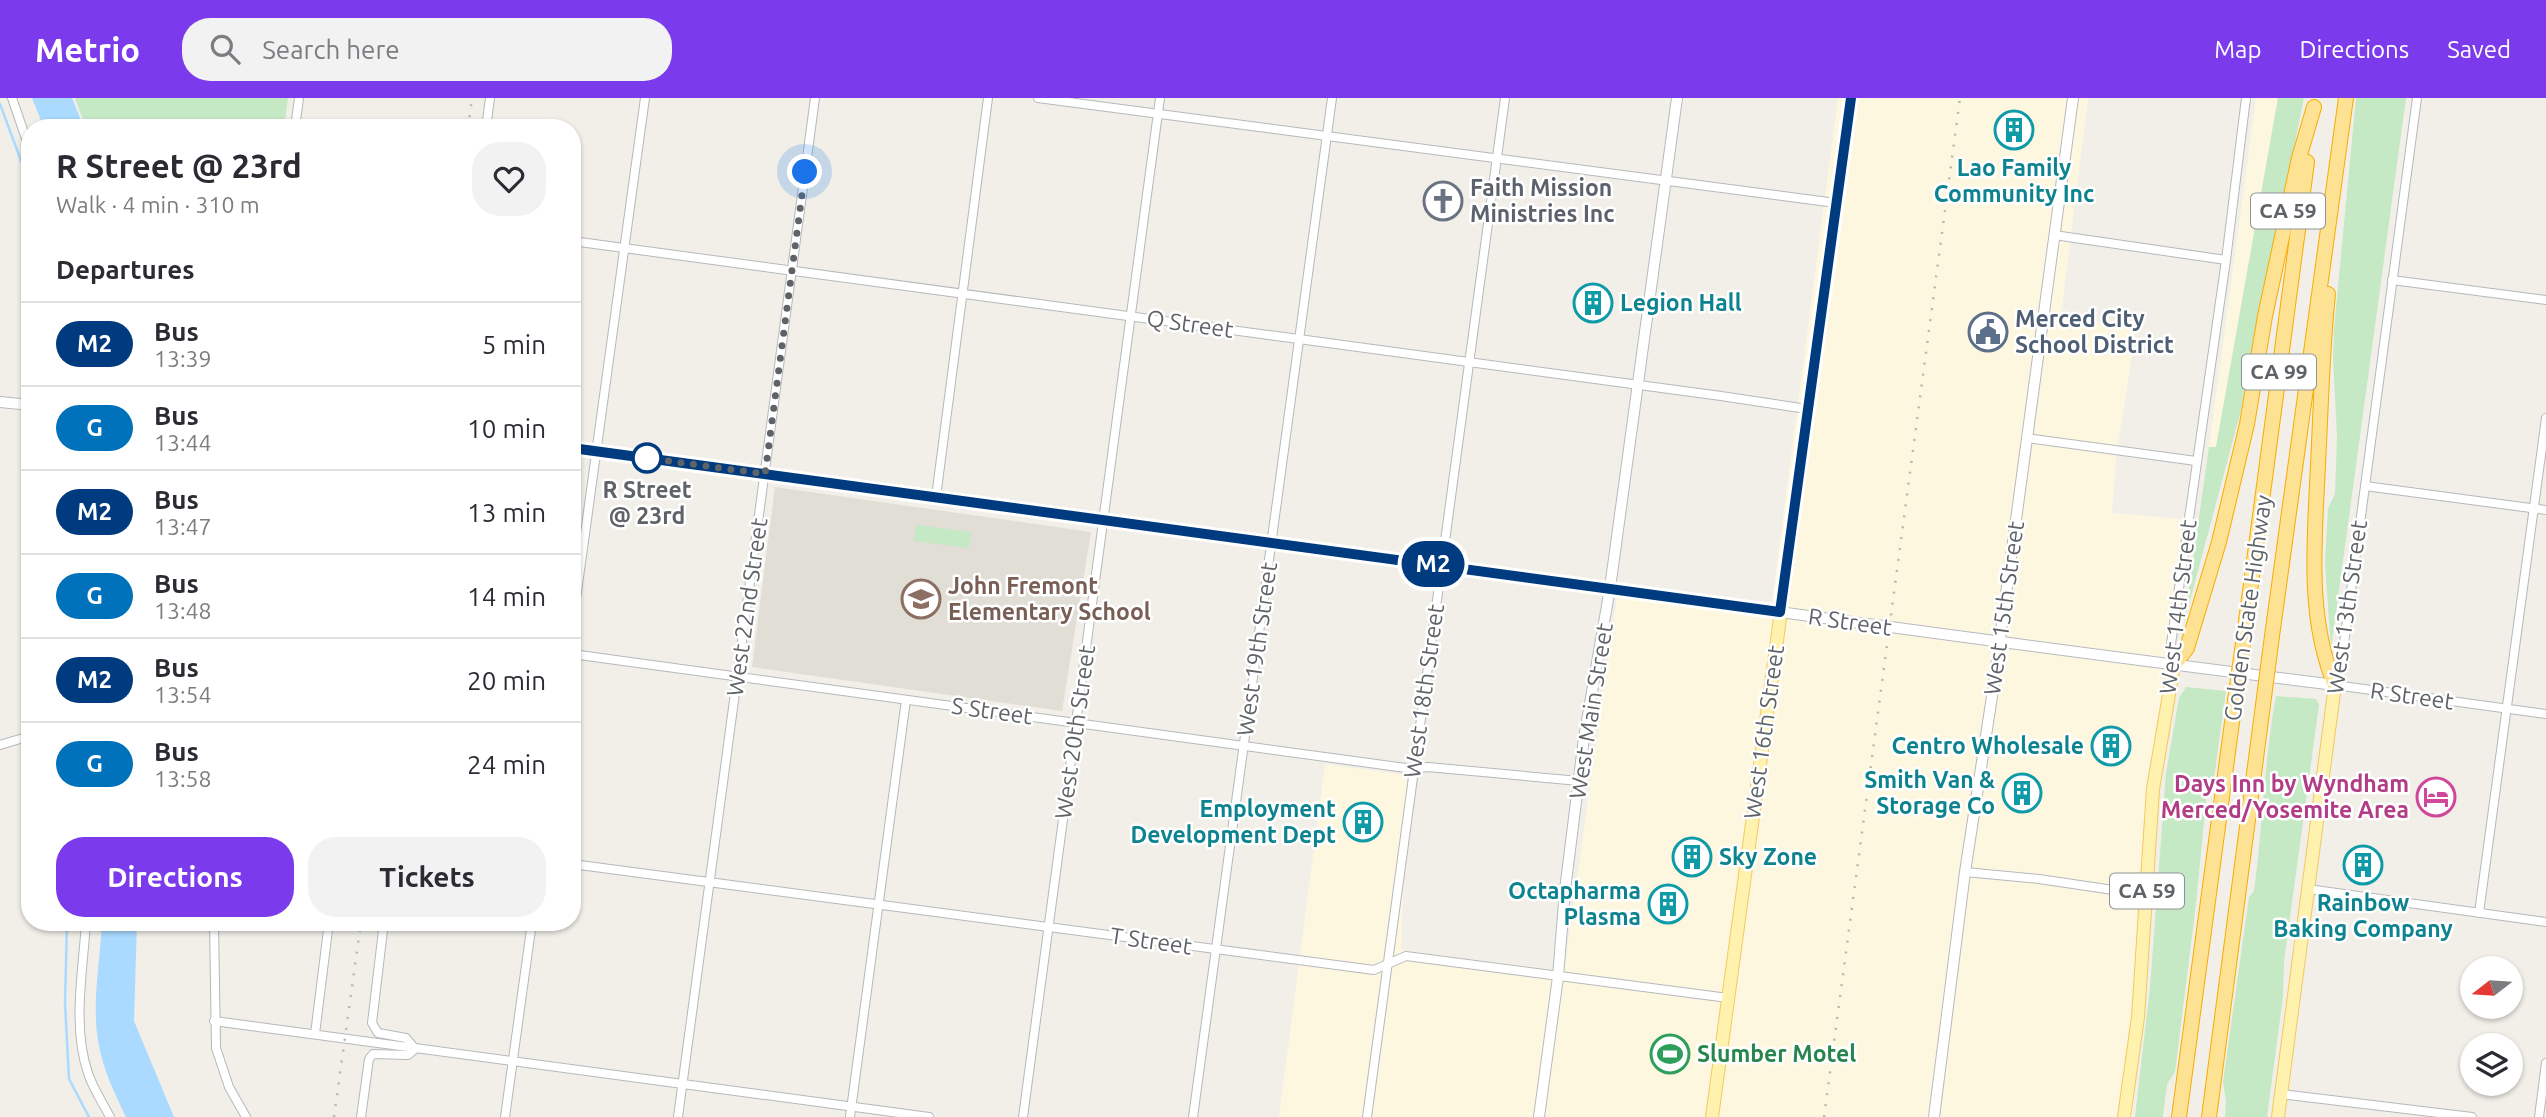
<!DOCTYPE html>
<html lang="en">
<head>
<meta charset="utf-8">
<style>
	body { margin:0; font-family:Ubuntu,sans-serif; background:#f2f2f3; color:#2b2b33; height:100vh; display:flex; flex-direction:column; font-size:26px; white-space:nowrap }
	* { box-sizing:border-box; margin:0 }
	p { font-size:23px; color:#7c7c81 }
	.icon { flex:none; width:38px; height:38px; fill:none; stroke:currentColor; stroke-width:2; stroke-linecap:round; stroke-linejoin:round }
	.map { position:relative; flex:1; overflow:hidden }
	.sheet { position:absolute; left:21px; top:21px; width:560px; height:812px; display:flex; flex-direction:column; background:#fff; border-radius:28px; box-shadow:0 2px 5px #0004 }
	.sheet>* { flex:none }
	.badge { padding:0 14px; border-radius:23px; font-size:24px; line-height:46px }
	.needle { width:46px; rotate:253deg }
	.tools { position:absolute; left:2460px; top:858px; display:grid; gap:14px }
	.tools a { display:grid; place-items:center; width:63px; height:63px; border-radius:50%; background:#fff; box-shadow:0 2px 5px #0004; font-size:35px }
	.you { position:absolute; width:35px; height:35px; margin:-18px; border:5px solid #fff; border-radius:50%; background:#1a73e8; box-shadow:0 0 0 10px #1a73e833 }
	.map>.badge { position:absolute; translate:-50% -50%; box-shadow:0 0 0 4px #fff }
	h2 { padding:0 35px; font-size:26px; line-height:63px }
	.round { display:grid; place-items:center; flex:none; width:74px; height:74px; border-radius:28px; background:#f2f2f3 }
	.overview { display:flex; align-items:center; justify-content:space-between; height:119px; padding:0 35px }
	h1 { font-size:33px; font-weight:600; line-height:52px }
	.action { display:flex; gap:14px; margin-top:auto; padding:14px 35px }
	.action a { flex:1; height:80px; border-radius:28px; background:#7c3aed; color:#fff; font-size:28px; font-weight:600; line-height:80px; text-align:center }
	.action a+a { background:#f2f2f3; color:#2b2b33 }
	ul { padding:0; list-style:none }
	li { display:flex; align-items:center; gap:21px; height:84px; padding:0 35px; border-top:2px solid #e1e1e2 }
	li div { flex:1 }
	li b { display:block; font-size:26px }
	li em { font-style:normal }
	li .badge { min-width:77px; font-weight:700; text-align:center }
	header { display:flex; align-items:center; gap:42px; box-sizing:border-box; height:98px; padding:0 35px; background:#7c3aed; color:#fff }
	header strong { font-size:33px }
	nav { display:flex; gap:38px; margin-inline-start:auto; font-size:24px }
	.search { width:490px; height:63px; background:#f2f2f3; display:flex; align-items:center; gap:18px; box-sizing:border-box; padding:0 24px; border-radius:28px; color:#7c7c81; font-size:26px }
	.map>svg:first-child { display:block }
</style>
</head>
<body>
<header>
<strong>Metrio</strong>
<div class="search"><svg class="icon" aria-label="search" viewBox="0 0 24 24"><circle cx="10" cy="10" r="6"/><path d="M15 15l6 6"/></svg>Search here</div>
<nav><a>Map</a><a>Directions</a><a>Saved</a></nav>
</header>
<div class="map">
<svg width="2546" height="1019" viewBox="0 0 2546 1019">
	<rect width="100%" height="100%" fill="#f1efe8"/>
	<g fill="#fef7e0">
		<path d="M1838 0H2088L2061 217 2136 231 2116 361 2112 415 2183 421 2163 589 2142 929 2132 1019H1279L1325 666 1407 677 1401 852 1564 873 1617 498 1772 504Z"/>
		<path d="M2256 0H2278L2216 350 2209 349Z"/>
	</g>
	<path fill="#e1ded6" d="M775 389 1091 434 1062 613 752 569Z"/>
	<g fill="#c5e8c5">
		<path d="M75 0H288L284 30H86Z"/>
		<path d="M2278 0H2304L2240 316 2184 525 2209 349H2216Z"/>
		<path d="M2356 0H2406L2331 551 2325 466 2328 411 2335 396 2337 338 2333 260 2334 231Z"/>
		<path d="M916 427 971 434 969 450 914 443Z"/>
		<path d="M2186 589 2226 593 2214 681 2207 693 2196 806 2175 974 2167 986 2163 1019H2135L2150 890 2166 675 2179 600Z"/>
		<path d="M2276 598 2316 601 2319 607 2284 863 2283 899 2267 1019H2225L2226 1003 2223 984 2249 799 2254 793C2263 728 2264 662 2276 598Z"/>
	</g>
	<g fill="#aadaff">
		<path d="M32 0H72L84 30H44Z"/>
		<path d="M102 824H137L134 923 174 1019H126C115 996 104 974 99 948 91 909 100 865 102 824Z"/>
	</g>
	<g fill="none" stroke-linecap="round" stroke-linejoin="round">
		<g stroke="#aadaff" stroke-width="2.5">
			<path d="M0 6 30 87"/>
			<path d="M67 824 65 905 69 981 89 1019"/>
		</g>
		<defs>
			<g id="street">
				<path d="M12 0 30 52"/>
				<path d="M1038 0 1836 105"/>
				<path d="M2417 0 2344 545 2335 587 2546 616"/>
				<path d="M295 30 299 0"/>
				<path d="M486 30 490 0"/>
				<path d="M2054 137 2226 162"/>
				<path d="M572 143 1721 298 1807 311"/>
				<path d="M2392 182 2546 202"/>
				<path d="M2027 340 2196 363"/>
				<path d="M2365 388 2546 412"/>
				<path d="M936 399 988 0"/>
				<path d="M572 530 645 0"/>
				<path d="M572 556 1413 671 1428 669 1579 683"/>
				<path d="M2174 566 2171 546 2226 162 2246 0"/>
				<path d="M0 647 30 638"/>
				<path d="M572 766 1374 872 1406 858 1728 900"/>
				<path d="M1965 774 2039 781 2147 797"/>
				<path d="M2308 791 2546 824"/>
				<path d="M2479 815 2546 320"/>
				<path d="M86 824C83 873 72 929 88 975 93 991 103 1005 110 1019"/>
				<path d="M214 824 216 950 229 989 246 1019"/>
				<path d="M214 923 929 1019"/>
				<path d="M315 936 329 824"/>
				<path d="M2281 996 2472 1019"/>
				<path d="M361 1019 369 961 373 956 408 957 415 951 406 940 378 935 372 925 384 824"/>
				<path d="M505 1019 532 824"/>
				<path d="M678 1019 815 0"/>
				<path d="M850 1019 906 602"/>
				<path d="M1023 1019 1160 0"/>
				<path d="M1193 1019 1332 0"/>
				<path d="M1367 1019 1505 0"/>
				<path d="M2539 1019 2546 965"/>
			</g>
			<g id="secondary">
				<path d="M0 304 30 307"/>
				<path d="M572 350C1161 424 1747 514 2335 587"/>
				<path d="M1539 1019 1558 879 1565 792 1584 640 1610 490 1677 0"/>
				<path d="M1934 1019 1965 774 1993 592 2073 0"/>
			</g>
			<g id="primary">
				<path d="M1712 1019 1851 0"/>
				<path d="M2124 1019 2138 919 2153 691 2174 567"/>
				<path d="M2278 1019 2335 587"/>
			</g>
			<g id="highway">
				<path d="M2328 196C2322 253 2321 310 2318 366 2315 439 2306 519 2335 587"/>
				<path d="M2244 538 2307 64"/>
				<path d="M2272 538 2346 0"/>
				<path d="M2174 567 2187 550 2219 444 2247 326 2265 218 2299 60 2314 9"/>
				<path d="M2179 1019 2235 602"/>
				<path d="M2209 1019 2263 607"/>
			</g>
		</defs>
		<use href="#street" stroke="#b5b8bc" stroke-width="10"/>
		<use href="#secondary" stroke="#b6babf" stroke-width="12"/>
		<use href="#primary" stroke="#f2c960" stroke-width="14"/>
		<use href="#highway" stroke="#f9ab00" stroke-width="16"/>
		<use href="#street" stroke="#fff" stroke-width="8"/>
		<use href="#secondary" stroke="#fff" stroke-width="10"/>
		<use href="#primary" stroke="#fff2af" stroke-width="12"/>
		<use href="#highway" stroke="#fde293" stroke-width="14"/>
		<g stroke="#b6b7b8" stroke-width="2.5" stroke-dasharray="2 9" stroke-linecap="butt">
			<path d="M468 30 472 0"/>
			<path d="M334 1019 361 824"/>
			<path d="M1824 1019 1960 0"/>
		</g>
		<defs>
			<g id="highway-bridge">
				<path d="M2235 602 2244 538"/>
				<path d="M2263 607 2272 538"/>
			</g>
		</defs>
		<use href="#highway-bridge" stroke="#f9ab00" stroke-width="16" stroke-linecap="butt"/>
		<use href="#highway-bridge" stroke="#fde293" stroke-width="14"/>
	</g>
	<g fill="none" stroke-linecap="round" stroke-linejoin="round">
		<defs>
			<path id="line" d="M572 350 1780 514 1851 0"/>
		</defs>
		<use href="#line" stroke="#fff" stroke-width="16"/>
		<use href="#line" stroke="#003b80" stroke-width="10"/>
		<path stroke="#5f6368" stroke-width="7" stroke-dasharray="0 12.6" d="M647 360 639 359 765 376 805 74"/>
	</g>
	<defs>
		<symbol id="building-ring" viewBox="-11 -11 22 22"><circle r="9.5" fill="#fff" stroke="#0f9aa8" stroke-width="1.5"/><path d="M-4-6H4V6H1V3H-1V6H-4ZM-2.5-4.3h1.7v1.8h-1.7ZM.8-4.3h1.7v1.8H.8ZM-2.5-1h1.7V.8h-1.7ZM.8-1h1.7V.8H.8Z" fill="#0f9aa8"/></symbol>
		<symbol id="church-ring" viewBox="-11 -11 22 22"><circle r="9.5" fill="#fff" stroke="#6b7280" stroke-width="1.5"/><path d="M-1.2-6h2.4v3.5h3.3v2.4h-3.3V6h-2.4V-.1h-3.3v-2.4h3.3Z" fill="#6b7280"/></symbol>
		<symbol id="civic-ring" viewBox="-11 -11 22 22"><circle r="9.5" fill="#fff" stroke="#5c6f8a" stroke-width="1.5"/><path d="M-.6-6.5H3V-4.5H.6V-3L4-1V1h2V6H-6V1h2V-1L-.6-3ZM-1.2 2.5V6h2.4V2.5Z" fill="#5c6f8a"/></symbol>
		<symbol id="school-ring" viewBox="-11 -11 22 22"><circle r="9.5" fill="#fff" stroke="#8d6e63" stroke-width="1.5"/><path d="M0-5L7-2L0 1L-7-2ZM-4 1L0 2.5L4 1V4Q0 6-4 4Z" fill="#8d6e63"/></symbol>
		<symbol id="hotel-ring" viewBox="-11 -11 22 22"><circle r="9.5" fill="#fff" stroke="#d1479c" stroke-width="1.5"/><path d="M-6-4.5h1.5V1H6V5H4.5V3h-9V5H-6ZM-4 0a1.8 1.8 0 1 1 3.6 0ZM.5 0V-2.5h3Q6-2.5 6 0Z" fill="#d1479c"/></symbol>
		<symbol id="stadium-ring" viewBox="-11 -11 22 22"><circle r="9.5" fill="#fff" stroke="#2e9e5b" stroke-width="1.5"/><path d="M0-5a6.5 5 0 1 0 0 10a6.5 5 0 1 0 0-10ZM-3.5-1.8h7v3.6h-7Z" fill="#2e9e5b"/></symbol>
	</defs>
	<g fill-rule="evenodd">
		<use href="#building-ring" x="1992" y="10" width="44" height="44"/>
		<use href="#church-ring" x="1421" y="81" width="44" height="44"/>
		<use href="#building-ring" x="1571" y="183" width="44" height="44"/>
		<use href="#civic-ring" x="1966" y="212" width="44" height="44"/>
		<use href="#school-ring" x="899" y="479" width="44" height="44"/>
		<use href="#building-ring" x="2089" y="626" width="44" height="44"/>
		<use href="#building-ring" x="2000" y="673" width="44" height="44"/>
		<use href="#hotel-ring" x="2414" y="677" width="44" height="44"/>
		<use href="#building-ring" x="1341" y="702" width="44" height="44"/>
		<use href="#building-ring" x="1670" y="737" width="44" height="44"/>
		<use href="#building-ring" x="2341" y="745" width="44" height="44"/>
		<use href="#building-ring" x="1646" y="784" width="44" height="44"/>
		<use href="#stadium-ring" x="1648" y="934" width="44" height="44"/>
	</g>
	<circle fill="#fff" stroke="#003b80" stroke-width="3.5" cx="647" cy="360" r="14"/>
	<g text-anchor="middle" stroke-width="5" stroke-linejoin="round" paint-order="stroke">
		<g fill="#fff" stroke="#8f9295" stroke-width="2">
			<rect x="2251" y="95.5" width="74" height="35" rx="5"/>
			<rect x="2242" y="256.5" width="74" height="35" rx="5"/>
			<rect x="2110" y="775.5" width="74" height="35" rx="5"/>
		</g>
		<g font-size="21" font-weight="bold" fill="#5f6368">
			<text x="2288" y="120">CA 59</text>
			<text x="2279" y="281">CA 99</text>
			<text x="2147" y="800">CA 59</text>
		</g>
		<g font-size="23" font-weight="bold" fill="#0d838f" stroke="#fff" text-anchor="end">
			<text x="2014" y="78" text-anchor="middle">Lao Family<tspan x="2014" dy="26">Community Inc</tspan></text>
			<text x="1620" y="213" text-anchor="start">Legion Hall</text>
			<text x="2084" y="656">Centro Wholesale</text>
			<text x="1995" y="690">Smith Van &amp;<tspan x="1995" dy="26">Storage Co</tspan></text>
			<text x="1336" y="719">Employment<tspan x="1336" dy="26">Development Dept</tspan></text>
			<text x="1719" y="767" text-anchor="start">Sky Zone</text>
			<text x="1641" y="801">Octapharma<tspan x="1641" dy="26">Plasma</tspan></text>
			<text x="2363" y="813" text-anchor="middle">Rainbow<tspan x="2363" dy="26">Baking Company</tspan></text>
		</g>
		<g font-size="23" font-weight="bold" fill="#5b616d" stroke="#fff" text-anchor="start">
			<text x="1470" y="98">Faith Mission<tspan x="1470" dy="26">Ministries Inc</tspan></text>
		</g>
		<g font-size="23" font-weight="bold" fill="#4e5e75" stroke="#fff" text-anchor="start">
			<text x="2015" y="229">Merced City<tspan x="2015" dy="26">School District</tspan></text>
		</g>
		<g font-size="23" fill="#5f6368" stroke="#fff">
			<text transform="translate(1190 226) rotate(8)" y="8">Q Street</text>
			<text transform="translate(747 509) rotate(-82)" y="8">West 22nd Street</text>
			<text transform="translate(2178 509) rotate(-83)" y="8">West 14th Street</text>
			<text transform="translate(2347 509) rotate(-82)" y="8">West 13th Street</text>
			<text transform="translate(2004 510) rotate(-82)" y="8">West 15th Street</text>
			<text transform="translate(2248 510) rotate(-82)" y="8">Golden State Highway</text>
			<text transform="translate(1850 524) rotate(8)" y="8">R Street</text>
			<text transform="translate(1257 551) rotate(-82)" y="8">West 19th Street</text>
			<text transform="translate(1424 593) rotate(-82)" y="8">West 18th Street</text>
			<text transform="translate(2412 598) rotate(8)" y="8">R Street</text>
			<text transform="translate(992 613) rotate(8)" y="8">S Street</text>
			<text transform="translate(1591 613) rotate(-81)" y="8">West Main Street</text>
			<text transform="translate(1075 634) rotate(-82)" y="8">West 20th Street</text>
			<text transform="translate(1764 634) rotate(-82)" y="8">West 16th Street</text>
			<text transform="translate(1151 843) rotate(8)" y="8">T Street</text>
		</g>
		<g font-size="23" font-weight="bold" fill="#5f6368" stroke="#fff">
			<text x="647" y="400">R Street<tspan x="647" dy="26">@ 23rd</tspan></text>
		</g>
		<g font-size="23" font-weight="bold" fill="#785e54" stroke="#fff" text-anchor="start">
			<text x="948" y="496">John Fremont<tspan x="948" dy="26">Elementary School</tspan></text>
		</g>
		<g font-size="23" font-weight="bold" fill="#b23c85" stroke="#fff" text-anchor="end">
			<text x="2409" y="694">Days Inn by Wyndham<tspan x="2409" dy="26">Merced/Yosemite Area</tspan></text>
		</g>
		<g font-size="23" font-weight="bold" fill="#27864d" stroke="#fff" text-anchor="start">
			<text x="1697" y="964">Slumber Motel</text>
		</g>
	</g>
</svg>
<div class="tools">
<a><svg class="needle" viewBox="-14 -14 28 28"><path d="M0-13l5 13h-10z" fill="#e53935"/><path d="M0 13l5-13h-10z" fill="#7c7c81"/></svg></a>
<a><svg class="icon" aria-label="layers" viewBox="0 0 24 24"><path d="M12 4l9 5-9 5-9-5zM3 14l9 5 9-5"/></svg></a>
</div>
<div class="you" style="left:805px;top:74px"></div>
<b class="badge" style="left:1433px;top:466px;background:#003b80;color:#fff">M2</b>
<section class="sheet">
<div class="overview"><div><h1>R Street @ 23rd</h1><p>Walk · 4 min · 310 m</p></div><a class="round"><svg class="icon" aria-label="heart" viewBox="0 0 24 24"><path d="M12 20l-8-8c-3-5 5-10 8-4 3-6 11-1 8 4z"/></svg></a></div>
<h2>Departures</h2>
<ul>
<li><span class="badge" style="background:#003b80;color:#fff">M2</span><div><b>Bus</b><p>13:39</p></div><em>5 min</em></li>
<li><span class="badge" style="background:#0072bc;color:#fff">G</span><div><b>Bus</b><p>13:44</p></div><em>10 min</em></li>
<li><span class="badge" style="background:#003b80;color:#fff">M2</span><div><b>Bus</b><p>13:47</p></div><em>13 min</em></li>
<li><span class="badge" style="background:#0072bc;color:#fff">G</span><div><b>Bus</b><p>13:48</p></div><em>14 min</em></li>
<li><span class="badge" style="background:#003b80;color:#fff">M2</span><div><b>Bus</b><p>13:54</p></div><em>20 min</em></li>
<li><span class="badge" style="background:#0072bc;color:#fff">G</span><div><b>Bus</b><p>13:58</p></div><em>24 min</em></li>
</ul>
<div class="action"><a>Directions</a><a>Tickets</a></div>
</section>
</div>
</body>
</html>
